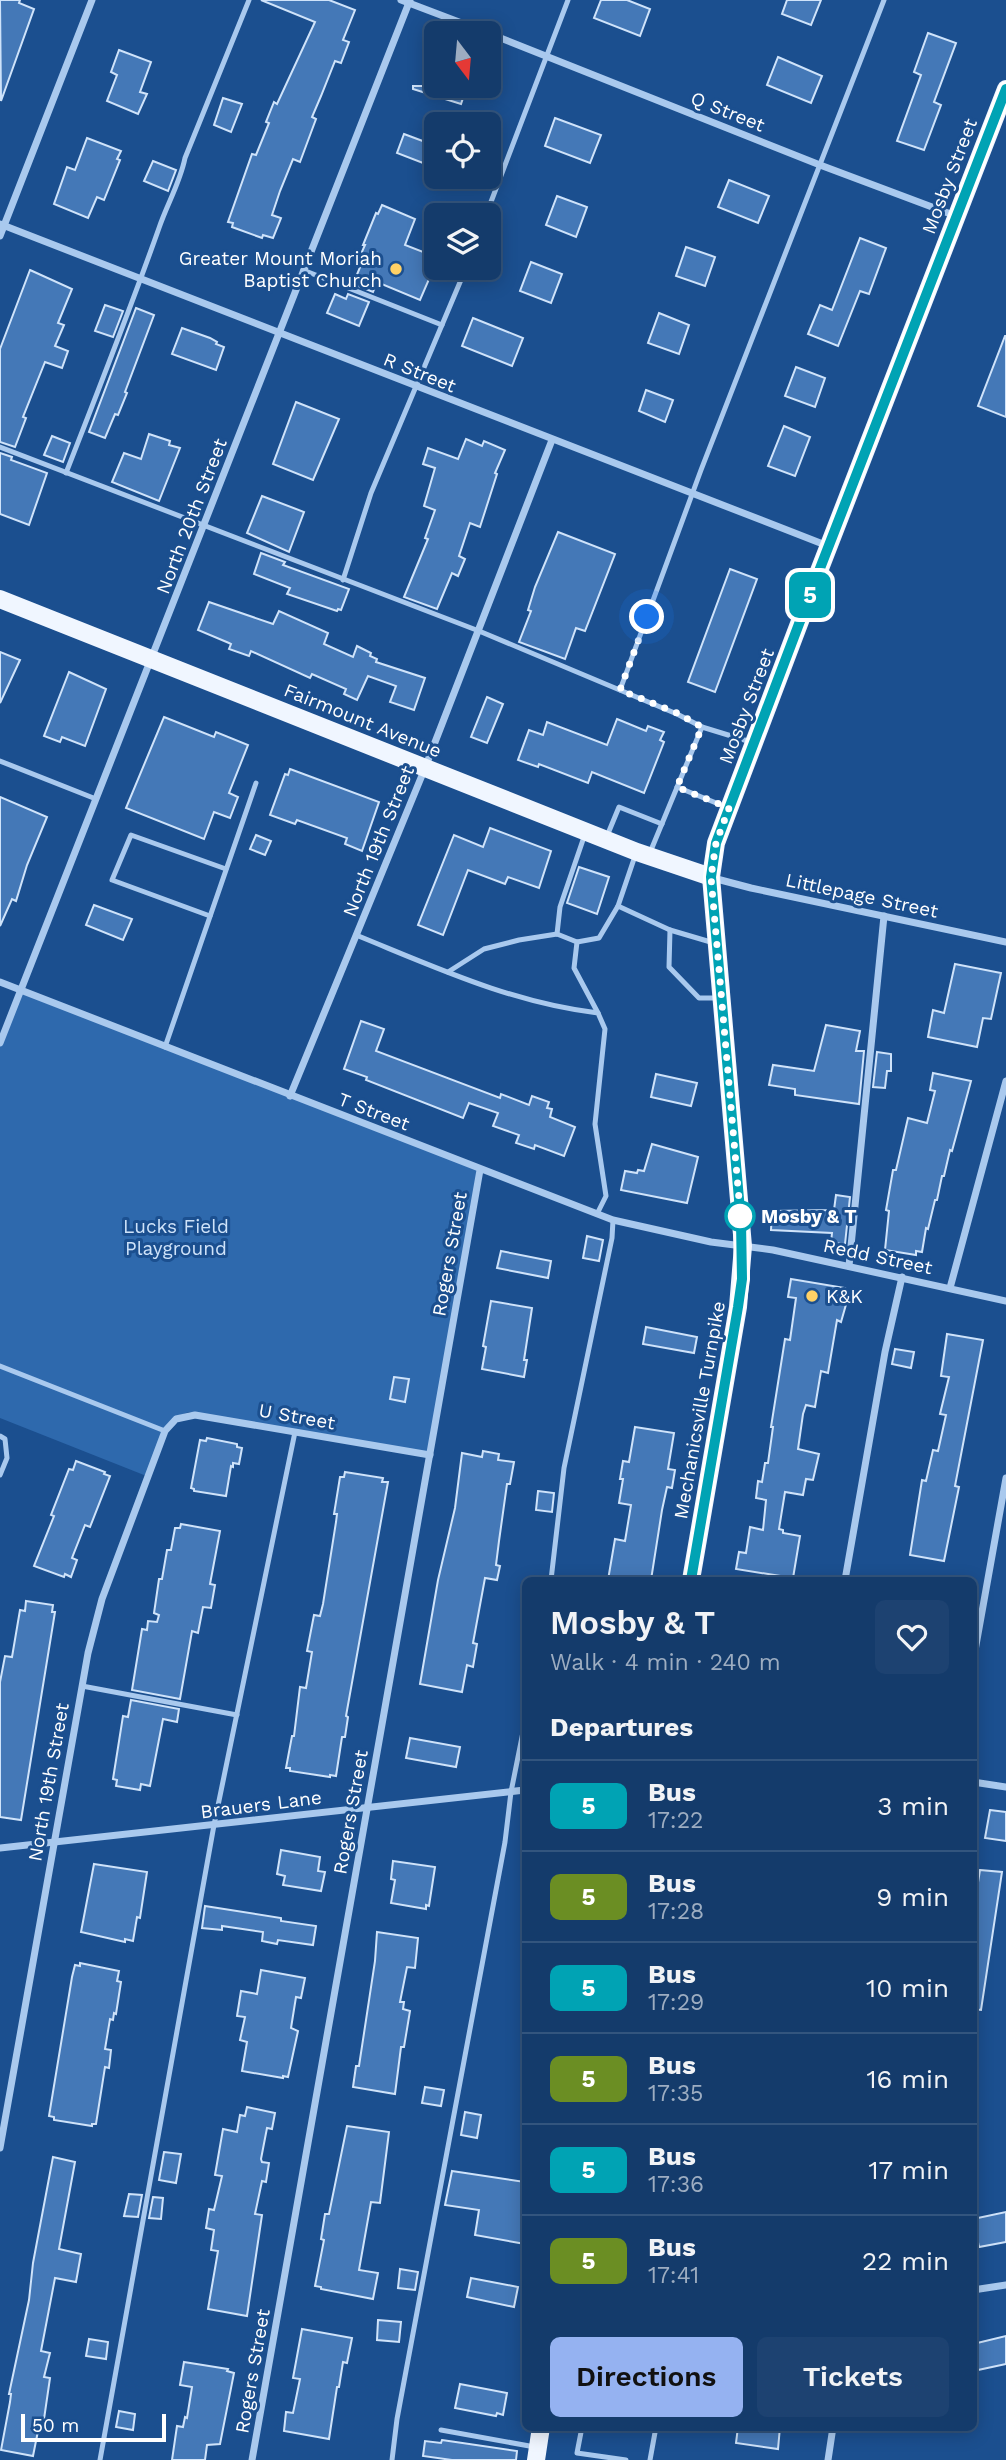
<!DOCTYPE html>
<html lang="en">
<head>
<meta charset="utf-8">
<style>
	body { margin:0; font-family:"Work Sans",sans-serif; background:#1d4271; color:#f1f3f6; height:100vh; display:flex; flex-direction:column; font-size:26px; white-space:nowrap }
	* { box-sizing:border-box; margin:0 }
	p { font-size:23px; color:#9dadc1 }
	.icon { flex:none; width:38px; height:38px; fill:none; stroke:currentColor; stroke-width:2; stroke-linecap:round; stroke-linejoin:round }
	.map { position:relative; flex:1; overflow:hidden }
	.sheet { position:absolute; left:522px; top:1577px; width:455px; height:854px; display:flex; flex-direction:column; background:#143b6b; border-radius:10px; box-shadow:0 4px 18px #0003,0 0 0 2px #33557e }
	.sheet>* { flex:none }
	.badge { padding:0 14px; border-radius:10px; font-size:24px; line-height:46px }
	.needle { width:46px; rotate:164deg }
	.fabs { position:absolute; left:424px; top:21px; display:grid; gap:14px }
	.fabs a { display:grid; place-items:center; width:77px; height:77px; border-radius:10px; background:#143b6b; box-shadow:0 4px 18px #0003,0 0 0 2px #33557e; font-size:35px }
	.scale { position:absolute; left:21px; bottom:18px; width:145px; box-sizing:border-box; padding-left:7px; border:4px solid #fff; border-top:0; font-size:19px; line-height:24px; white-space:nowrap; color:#fff; -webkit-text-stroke:5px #1b4f8f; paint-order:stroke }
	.you { position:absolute; width:35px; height:35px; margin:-18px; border:5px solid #fff; border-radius:50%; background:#1a73e8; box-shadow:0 0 0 10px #1a73e833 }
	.map>.badge { position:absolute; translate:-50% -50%; box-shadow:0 0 0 4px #fff }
	h2 { padding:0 28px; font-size:26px; line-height:63px }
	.round { display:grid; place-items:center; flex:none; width:74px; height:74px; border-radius:10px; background:#1d4271 }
	.overview { display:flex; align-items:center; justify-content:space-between; height:119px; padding:0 28px }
	h1 { font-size:33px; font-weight:600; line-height:52px }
	.primary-button { display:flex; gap:14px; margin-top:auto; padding:14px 28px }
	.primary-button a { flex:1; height:80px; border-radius:10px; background:#95b2f1; color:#111; font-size:28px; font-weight:600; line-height:80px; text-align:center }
	.primary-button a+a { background:#1d4271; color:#f1f3f6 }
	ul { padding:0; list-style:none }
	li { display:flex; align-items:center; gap:21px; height:91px; padding:0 28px; border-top:2px solid #33557e }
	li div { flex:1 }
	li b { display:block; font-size:26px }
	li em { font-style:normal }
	li .badge { min-width:77px; font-weight:700; text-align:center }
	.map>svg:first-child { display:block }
</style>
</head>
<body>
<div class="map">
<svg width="1006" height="2460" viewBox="0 0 1006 2460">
	<rect width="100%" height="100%" fill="#1b4f8f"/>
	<path fill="#2e69ad" d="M21 989 481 1169 430 1453 189 1412 174 1417 149 1477 0 1418V1041Z"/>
	<g fill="#4478b7" stroke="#cfe3fa" stroke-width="2">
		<path d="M0 0H20L19 3 34 9 1 101Z"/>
		<path d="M261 0H329L355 10 343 40 349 42 341 63 335 61 321 96 312 117 316 119 300 162 293 159 280 191 272 215 281 218 273 238 263 235 262 238 232 227 233 223 228 222 252 154 256 155 269 123 266 122 274 102 277 104 315 22Z"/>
		<path d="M601 0H627L650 9 640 36 594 18Z"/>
		<path d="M787 0H821L811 25 782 14Z"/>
		<path d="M928 33 956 43 934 102 941 105 924 150 897 141 921 75 914 72Z"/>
		<path d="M119 50 151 62 140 92 147 94 138 114 107 101 117 75 111 72Z"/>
		<path d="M778 57 822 76 811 103 767 85Z"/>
		<path d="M413 86H467L461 104 413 89Z"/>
		<path d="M223 98 242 104 231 132 214 125Z"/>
		<path d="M555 118 601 135 590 163 545 146Z"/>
		<path d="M404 134 436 146V168L397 153Z"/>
		<path d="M87 138 121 151 117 159 120 160 104 200 97 197 88 218 54 204 67 167 75 170Z"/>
		<path d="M153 161 176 170 168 191 144 181Z"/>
		<path d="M729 180 769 196 758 223 718 207Z"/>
		<path d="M557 196 587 207 576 237 546 225Z"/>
		<path d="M382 205 415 219 405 245 436 257V263L420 300 377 282 373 292 353 284 361 265 357 263 365 245H363L376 213 378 214Z"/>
		<path d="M860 238 886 248 869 294 860 291 838 346 808 334 820 305 832 310Z"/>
		<path d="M686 247 715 257 705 286 676 276Z"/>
		<path d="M531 262 562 274 551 303 520 291Z"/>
		<path d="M30 270 72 289 58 323 64 325 55 346 68 351 62 368 45 362 23 417 26 418 15 447 0 442V349Z"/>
		<path d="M335 294 346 299 348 294 369 302 359 326 327 313Z"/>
		<path d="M105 305 123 311 113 337 95 331Z"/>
		<path d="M136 308 154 315 125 392 127 393 118 415 115 414 105 438 89 432Z"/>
		<path d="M659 313 689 325 679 354 648 343Z"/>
		<path d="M473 318 523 338 512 366 462 346Z"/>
		<path d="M182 328 210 338 217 342 216 344 224 347 216 370 172 354Z"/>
		<path d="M1005 336H1006V417L978 406Z"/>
		<path d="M796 367 825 378 815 407 785 396Z"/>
		<path d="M646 390 673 400 665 422 639 411Z"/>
		<path d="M296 402 339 419 313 480 273 464Z"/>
		<path d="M784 426 810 437 795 476 768 466Z"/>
		<path d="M149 434 170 441 169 445 180 448 159 501 112 482 124 453 141 459Z"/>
		<path d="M52 436 70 443 63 462 44 455Z"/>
		<path d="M466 439 482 446 484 441 505 450 495 473 497 474 480 527 470 523 459 556 465 559 458 576 452 573 437 609 404 597 428 539 425 538 435 510 424 506 435 468 423 464 428 448 458 459Z"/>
		<path d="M0 453 12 457 11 460 47 473 29 525 0 514Z"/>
		<path d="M262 496 304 512 289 552 247 533Z"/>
		<path d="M558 532 615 554 585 631 576 628 565 659 519 642 531 611 528 610 535 587Z"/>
		<path d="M261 553 285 562 283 565 349 589 341 610 338 609 337 611 287 594 290 588 254 574Z"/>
		<path d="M730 569 757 579 715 692 688 682Z"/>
		<path d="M209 602 273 624 279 611 328 633 324 644 353 657 357 646 371 653 370 656 377 659 376 662 425 678 414 710 390 702 396 686 368 676 357 700 344 694 346 689 312 674 310 678 251 651 249 656 229 649 231 644 229 643 198 630Z"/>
		<path d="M0 652 20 660 0 703Z"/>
		<path d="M69 672 106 689 85 746 62 737 60 742 44 736Z"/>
		<path d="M487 697 503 704 487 743 471 737Z"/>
		<path d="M164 717 214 737 216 732 248 745 229 793 238 797 230 818 214 812 204 839 126 808Z"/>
		<path d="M617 719 646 731 648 726 664 732 660 740 664 742 644 793 592 772 588 783 539 764 538 767 518 760 529 730 543 735 547 722 607 745Z"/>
		<path d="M290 769 379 802 362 851 345 844 347 838 297 820 295 824 270 815 285 774 288 775Z"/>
		<path d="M0 797 47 817 27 865 16 901 12 899 0 926Z"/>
		<path d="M490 828 551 851 539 888 508 877 505 884 468 870 443 935 418 925 454 835 483 847Z"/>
		<path d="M256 835 271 841 265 855 250 849Z"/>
		<path d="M579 867 609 877 597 914 567 903Z"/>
		<path d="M94 905 132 919 123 940 86 925Z"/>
		<path d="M955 964 1001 973 991 1019 983 1018 977 1047 928 1037 933 1010 944 1013Z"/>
		<path d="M361 1021 384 1029 376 1051 500 1098 501 1094 529 1105 532 1096 549 1102 547 1108 552 1109 550 1117 575 1127 564 1156 535 1145 534 1149 516 1143 519 1135 493 1126 498 1113 469 1103 463 1118 366 1080 367 1077 344 1069Z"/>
		<path d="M826 1025 860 1031 856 1051H864L859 1104 795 1095V1089L769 1085 773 1065 814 1071Z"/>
		<path d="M877 1052 891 1054V1071H887L885 1088 873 1087Z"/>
		<path d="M933 1073 971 1081 952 1151 950 1150 944 1176H942L937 1200H935L928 1229 926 1228 922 1252 916 1251V1255L885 1250 889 1211 886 1210 893 1170H896L908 1118 927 1123 935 1091 930 1090Z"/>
		<path d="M656 1074 697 1083 691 1106 651 1097Z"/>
		<path d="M652 1144 698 1157 687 1203 621 1190 625 1171 637 1173 638 1170 644 1171Z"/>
		<path d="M836 1195 850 1197 845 1244 831 1243 832 1233 771 1230 772 1211 834 1210Z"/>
		<path d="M587 1236 603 1240 599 1261 583 1258Z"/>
		<path d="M501 1251 551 1261 548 1278 497 1268Z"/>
		<path d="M791 1279 845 1288 844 1293 849 1294 841 1322 837 1320 828 1373 821 1371 815 1407 806 1405 803 1414 798 1449 819 1454 813 1480 806 1479 803 1495 785 1492 779 1529 783 1530V1533L800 1536 793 1578 736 1569 739 1552 746 1553 750 1527 763 1530 766 1500 756 1498 758 1481 762 1482 765 1463H768L773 1427H771L785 1339 790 1340 796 1298 788 1297Z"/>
		<path d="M491 1301 532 1308 524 1360H527L524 1377 482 1369 486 1347 483 1346Z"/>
		<path d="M646 1327 697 1337 694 1353 643 1344Z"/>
		<path d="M947 1334 983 1340 955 1486 959 1487 944 1561 910 1555 922 1480 926 1481 933 1450 938 1451 946 1415 940 1414 949 1377 941 1376Z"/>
		<path d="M895 1349 914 1352 911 1368 892 1364Z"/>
		<path d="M394 1377 409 1379 405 1402 390 1399Z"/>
		<path d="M635 1427 674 1433 668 1469 675 1470 672 1488 667 1487 662 1510 651 1580H608L615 1539 625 1541 631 1505 619 1503 623 1479H620L623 1461 629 1462Z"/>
		<path d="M207 1438 237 1444V1447L242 1448 239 1464 233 1463V1467L231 1466 226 1496 194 1491V1489L191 1488 200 1440 206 1441Z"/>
		<path d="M483 1451 499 1454 498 1460 514 1462 510 1484H507L499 1541 496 1565 500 1566 497 1580 485 1578 473 1643 477 1644 473 1667 467 1665 462 1692 420 1684 438 1580 455 1508 462 1453 482 1457Z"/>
		<path d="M76 1461 105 1472 104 1474 110 1476 90 1527 85 1525 72 1558 77 1560 71 1577 65 1574 64 1577 34 1566 54 1516 51 1515 69 1469 73 1470Z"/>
		<path d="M345 1472 383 1478 382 1482H388L346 1716 348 1717 345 1737H342L336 1776 330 1775V1777L290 1771V1768H286L292 1736H294L300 1687 306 1688 312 1652 307 1651 314 1615 320 1616 323 1604 336 1522 337 1514H334L340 1477H344Z"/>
		<path d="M538 1491 554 1493 552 1512 536 1510Z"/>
		<path d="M181 1524 220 1531 210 1584 215 1585 211 1608 203 1607 198 1633 192 1631 180 1699 132 1690 142 1629 147 1630 148 1621 157 1622 159 1615 154 1613 159 1579H162L167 1550H171L175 1528H180Z"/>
		<path d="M26 1601 53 1605 52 1612H55L21 1820 0 1817V1682L5 1656 12 1657 20 1610 25 1611Z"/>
		<path d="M131 1700 179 1709 177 1722 163 1719 150 1786 141 1784 140 1790 116 1786 117 1780 113 1779 123 1716 128 1717Z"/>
		<path d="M410 1738 460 1747 456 1767 406 1758Z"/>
		<path d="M990 1810 1006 1812V1841L985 1838Z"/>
		<path d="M281 1850 320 1857 318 1871 325 1872 321 1891 283 1885 285 1876 277 1874Z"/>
		<path d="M393 1861 435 1867 429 1906 426 1905V1909L391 1903 395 1880 391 1879Z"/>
		<path d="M94 1864 147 1872 140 1918 137 1917 133 1941 125 1939V1942L81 1932Z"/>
		<path d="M980 1870 1002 1872 981 2010 973 2009V1913Z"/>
		<path d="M205 1906 281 1918V1921L316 1926 313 1945 278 1940 277 1944 262 1941 263 1932 222 1926V1930L202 1928Z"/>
		<path d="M377 1932 418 1938 415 1968 407 1967 400 2002H404L403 2009 410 2011 404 2047H401L395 2094 353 2087 356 2066H359L375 1961Z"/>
		<path d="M80 1963 119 1971 117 1981 121 1982 116 2014 114 2013 113 2020 110 2019 105 2049 111 2050 109 2068 105 2067 96 2124H92V2126L54 2120V2117L49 2116 72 1977 75 1965 80 1966Z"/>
		<path d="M261 1970 305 1978 301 1998 296 1997 291 2028 298 2031 288 2077 283 2076V2078L242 2071 247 2042 240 2040 245 2017 237 2016 241 1991 257 1994Z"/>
		<path d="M425 2087 444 2090 441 2106 422 2103Z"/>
		<path d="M247 2107 275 2113 272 2129 267 2128 261 2159 262 2162 269 2163 266 2182 262 2181 255 2214 262 2215 247 2316 208 2309 218 2251 211 2250 214 2230 206 2228 209 2209 214 2210 222 2176 215 2175 223 2129 237 2132 240 2115 245 2116Z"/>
		<path d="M465 2112 481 2115 477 2138 461 2135Z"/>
		<path d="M347 2126 389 2132 380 2203 371 2202 359 2270 378 2273 373 2299 321 2289V2287L315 2286 324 2240 321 2239 325 2214H329Z"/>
		<path d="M164 2152 181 2154 176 2183 159 2180Z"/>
		<path d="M53 2157 75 2162 59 2249 81 2254 76 2282 55 2278 41 2351 50 2353 44 2377 50 2378 43 2426H39L33 2456 1 2450 10 2402 11 2394H9L29 2300 33 2263Z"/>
		<path d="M452 2171 525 2182V2244L475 2235 479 2210 445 2205Z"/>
		<path d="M129 2194 142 2195 138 2217 124 2216Z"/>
		<path d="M153 2197 163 2198 161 2219 149 2218Z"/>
		<path d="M1006 2212V2242L979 2247 973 2219Z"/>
		<path d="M400 2269 418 2272 415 2290 398 2288Z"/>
		<path d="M471 2278 518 2287 514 2307 467 2297Z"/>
		<path d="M378 2320 401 2322 399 2342 377 2340Z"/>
		<path d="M302 2329 352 2338 347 2363 343 2362 339 2387H337L329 2439 284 2431 286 2412 293 2413 300 2379 293 2378Z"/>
		<path d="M1006 2336V2364L978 2370 973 2344Z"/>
		<path d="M89 2339 108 2342 106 2359 86 2356Z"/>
		<path d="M184 2362 228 2369 227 2371 234 2373 220 2444 207 2445 205 2460H172L177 2426 183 2427 185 2417 187 2418 192 2387 180 2385Z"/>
		<path d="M460 2384 507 2393 503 2415 497 2413 496 2416 455 2408Z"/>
		<path d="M119 2411 135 2414 133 2430 116 2427Z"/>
		<path d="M738 2427H780L778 2449 736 2443Z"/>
		<path d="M442 2440 517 2451 516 2460H452L423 2456 425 2441 441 2443Z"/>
	</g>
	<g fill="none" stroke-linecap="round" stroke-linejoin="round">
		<g stroke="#a9c9ee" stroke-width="5">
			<path d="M486 215 568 0"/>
			<path d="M303 270 442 325"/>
			<path d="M0 447 479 631 677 714 702 727"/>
			<path d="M66 473C98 391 130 310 159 228 167 204 180 183 185 158L249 0"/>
			<path d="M343 580 371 493 466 268"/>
			<path d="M620 690 701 470 884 0"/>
			<path d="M0 761 96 799"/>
			<path d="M677 787 726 807"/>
			<path d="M607 836 619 807 662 824"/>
			<path d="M649 855 702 727 751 742"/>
			<path d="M618 906 670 930 714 943"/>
			<path d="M210 916 112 880 131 835 226 869"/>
			<path d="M670 930 669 967 699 998H719"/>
			<path d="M557 934 560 907 585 834"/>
			<path d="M356 935C435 967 512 1003 598 1013L605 1029 595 1124 606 1196 598 1212"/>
			<path d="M577 942 574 968 598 1013"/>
			<path d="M448 972 484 949 519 940 557 934 577 942 599 938 618 906 635 856"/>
			<path d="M165 1047 256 783"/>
			<path d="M0 1366 165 1431"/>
			<path d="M0 1436 5 1439 7 1458 0 1475"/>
			<path d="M551 1580 564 1468 612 1238 613 1220"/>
			<path d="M82 1686 237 1715"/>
			<path d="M582 2427 577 2453 626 2460"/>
			<path d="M441 2430 535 2447"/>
			<path d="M100 2460 214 1825 295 1432"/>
			<path d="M392 2460 397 2419 505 1842 511 1792 525 1722"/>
			<path d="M650 2460 656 2427"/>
		</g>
		<g stroke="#a9c9ee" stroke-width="7">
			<path d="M401 0 488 33"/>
			<path d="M488 33 820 165 956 216"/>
			<path d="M0 224 828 546"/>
			<path d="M0 236 92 0"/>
			<path d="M713 878 751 888 1006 942"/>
			<path d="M0 982 613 1220 711 1242 773 1250 1006 1301"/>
			<path d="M0 1043 410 0"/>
			<path d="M290 1096 425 768 552 440"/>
			<path d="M849 1266 884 916"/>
			<path d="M950 1288 1006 1081"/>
			<path d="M845 1580 885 1352 902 1277"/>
			<path d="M973 1662 1006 1478"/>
			<path d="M973 1782 1006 1787"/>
			<path d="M0 1848 525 1790"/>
			<path d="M0 2148 88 1653 102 1599 165 1431 176 1419 195 1415 430 1455"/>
			<path d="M973 2290 1006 2285"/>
			<path d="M252 2460 480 1170"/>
			<path d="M828 2460 833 2427"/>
		</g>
		<g stroke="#f0f6ff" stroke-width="18">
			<path d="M0 599 637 852 711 877"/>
			<path d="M691 1580 738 1307 743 1246 711 877 716 843 819 571 1006 89"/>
			<path d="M536 2460 541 2427"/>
		</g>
	</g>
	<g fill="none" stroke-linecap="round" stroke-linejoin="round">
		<defs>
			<path id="line" d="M691 1580 738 1307 742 1279 741 1222 711 877 716 843 819 571 1006 89"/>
		</defs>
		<use href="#line" stroke="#fff" stroke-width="16"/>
		<use href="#line" stroke="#00a3b4" stroke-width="10"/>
		<path stroke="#fff" stroke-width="7" stroke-dasharray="0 12.6" d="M647 617 620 690 677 713 702 727 677 787 729 808 716 843 711 877 741 1222 740 1216"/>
	</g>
	<g fill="#ffd166" stroke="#1b4f8f" stroke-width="2.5">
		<circle cx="396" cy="269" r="7"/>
		<circle cx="812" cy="1296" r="7"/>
	</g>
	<circle fill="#fff" stroke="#00a3b4" stroke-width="3.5" cx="740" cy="1216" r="14"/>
	<g text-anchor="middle" stroke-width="6" stroke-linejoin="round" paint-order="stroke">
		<g font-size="19" fill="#fff" stroke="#1b4f8f">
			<text transform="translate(728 111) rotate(22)" y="7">Q Street</text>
			<text transform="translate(949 176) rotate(-69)" y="7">Mosby Street</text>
			<text transform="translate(420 372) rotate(22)" y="7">R Street</text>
			<text transform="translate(191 516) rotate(-69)" y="7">North 20th Street</text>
			<text transform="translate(746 706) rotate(-69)" y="7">Mosby Street</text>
			<text transform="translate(363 720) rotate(22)" y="7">Fairmount Avenue</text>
			<text transform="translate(378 841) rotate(-68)" y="7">North 19th Street</text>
			<text transform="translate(862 895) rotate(12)" y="7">Littlepage Street</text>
			<text transform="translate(374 1111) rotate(21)" y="7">T Street</text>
			<text transform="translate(449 1254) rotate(-80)" y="7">Rogers Street</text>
			<text transform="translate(878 1256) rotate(12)" y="7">Redd Street</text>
			<text transform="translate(699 1410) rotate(-80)" y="7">Mechanicsville Turnpike</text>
			<text transform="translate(297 1416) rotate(10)" y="7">U Street</text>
			<text transform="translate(48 1782) rotate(-80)" y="7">North 19th Street</text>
			<text transform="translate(261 1804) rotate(-7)" y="7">Brauers Lane</text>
			<text transform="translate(350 1812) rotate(-80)" y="7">Rogers Street</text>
			<text transform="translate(252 2371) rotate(-80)" y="7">Rogers Street</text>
		</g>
		<g font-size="19" fill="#fff" stroke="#1b4f8f" text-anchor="end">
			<text x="382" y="265">Greater Mount Moriah<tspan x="382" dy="22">Baptist Church</tspan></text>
			<text x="826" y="1303" text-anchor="start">K&amp;K</text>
		</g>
		<g font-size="19" font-weight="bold" fill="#fff" stroke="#1b4f8f" text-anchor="start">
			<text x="761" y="1223">Mosby &amp; T</text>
		</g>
		<g font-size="19" fill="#cfe3fa" stroke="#1b4f8f">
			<text x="176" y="1233">Lucks Field<tspan x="176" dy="22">Playground</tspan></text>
		</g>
	</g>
</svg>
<div class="fabs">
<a><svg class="needle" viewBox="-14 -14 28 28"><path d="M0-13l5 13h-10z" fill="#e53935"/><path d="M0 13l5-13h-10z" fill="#9dadc1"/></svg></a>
<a><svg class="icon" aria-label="locate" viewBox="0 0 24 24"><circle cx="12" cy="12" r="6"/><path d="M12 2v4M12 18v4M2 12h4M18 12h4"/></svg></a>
<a><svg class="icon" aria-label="layers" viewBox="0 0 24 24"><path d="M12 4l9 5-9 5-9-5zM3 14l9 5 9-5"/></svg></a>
</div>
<div class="scale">50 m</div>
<div class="you" style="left:647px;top:617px"></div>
<b class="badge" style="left:810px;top:595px;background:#00a3b4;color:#fff">5</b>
<section class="sheet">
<div class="overview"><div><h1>Mosby &amp; T</h1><p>Walk · 4 min · 240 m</p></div><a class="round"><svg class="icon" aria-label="heart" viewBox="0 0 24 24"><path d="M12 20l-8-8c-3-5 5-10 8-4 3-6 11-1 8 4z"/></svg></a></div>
<h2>Departures</h2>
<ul>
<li><span class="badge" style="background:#00a3b4;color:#fff">5</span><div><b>Bus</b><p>17:22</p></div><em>3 min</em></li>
<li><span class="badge" style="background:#6b8e23;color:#fff">5</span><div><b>Bus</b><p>17:28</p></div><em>9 min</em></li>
<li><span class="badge" style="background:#00a3b4;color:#fff">5</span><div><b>Bus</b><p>17:29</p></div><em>10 min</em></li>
<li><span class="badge" style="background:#6b8e23;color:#fff">5</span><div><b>Bus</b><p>17:35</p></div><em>16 min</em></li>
<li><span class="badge" style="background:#00a3b4;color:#fff">5</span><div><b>Bus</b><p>17:36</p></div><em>17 min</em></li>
<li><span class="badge" style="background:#6b8e23;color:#fff">5</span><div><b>Bus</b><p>17:41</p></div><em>22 min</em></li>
</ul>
<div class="primary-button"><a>Directions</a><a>Tickets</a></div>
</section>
</div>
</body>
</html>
